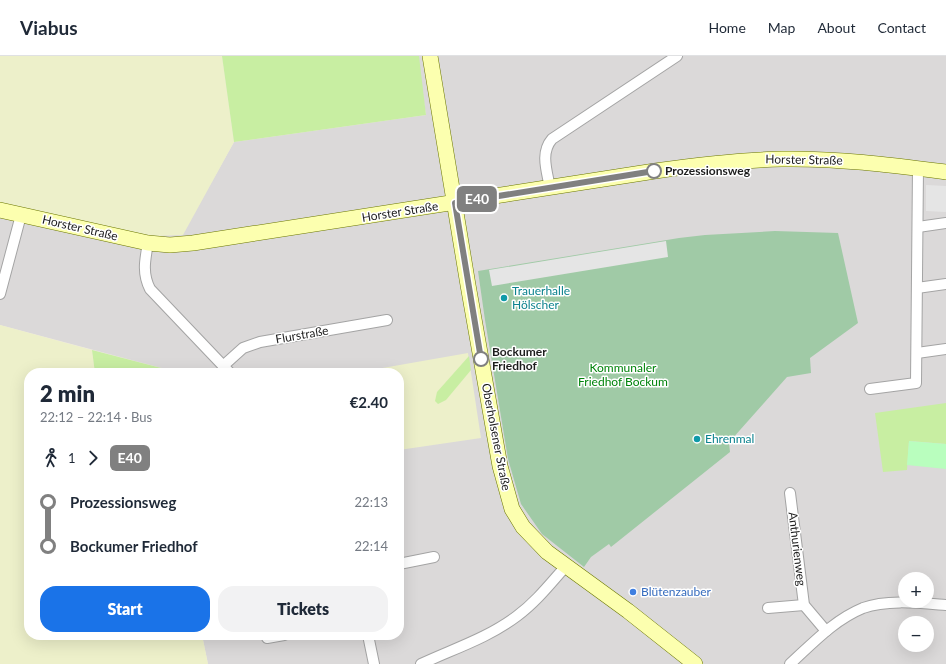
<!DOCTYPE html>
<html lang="en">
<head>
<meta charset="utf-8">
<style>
	body { margin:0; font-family:Lato,sans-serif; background:#f2f2f3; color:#1f2937; height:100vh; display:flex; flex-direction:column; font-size:15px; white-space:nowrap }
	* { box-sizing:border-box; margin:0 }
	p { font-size:13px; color:#747a83 }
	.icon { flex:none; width:22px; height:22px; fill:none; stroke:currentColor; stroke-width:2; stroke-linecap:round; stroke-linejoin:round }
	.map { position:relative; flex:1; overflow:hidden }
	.side { position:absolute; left:24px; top:312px; width:380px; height:272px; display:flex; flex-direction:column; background:#fff; border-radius:16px; box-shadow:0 4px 16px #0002 }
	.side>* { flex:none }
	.badge { padding:0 8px; border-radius:6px; font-size:14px; line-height:26px }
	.fabs { position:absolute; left:898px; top:516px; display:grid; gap:8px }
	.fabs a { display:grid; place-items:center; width:36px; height:36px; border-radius:50%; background:#fff; box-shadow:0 4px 16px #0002; font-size:20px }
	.map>.badge { position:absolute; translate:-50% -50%; box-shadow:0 0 0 2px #fff }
	.legs { display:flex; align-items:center; gap:6px; height:44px; padding:0 16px; font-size:13px }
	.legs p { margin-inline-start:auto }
	.overview { display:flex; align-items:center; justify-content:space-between; height:68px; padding:0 16px }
	h1 { font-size:22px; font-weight:800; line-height:30px }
	.button { display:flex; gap:8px; margin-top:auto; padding:8px 16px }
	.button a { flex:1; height:46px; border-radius:16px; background:#1a73e8; color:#fff; font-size:16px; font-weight:800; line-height:46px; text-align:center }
	.button a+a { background:#f2f2f3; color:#1f2937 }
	ul { padding:0 16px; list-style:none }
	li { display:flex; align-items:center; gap:14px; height:44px; font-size:15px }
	li i { display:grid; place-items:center; width:6px; height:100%; margin:0 5px; background:currentColor }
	li i::after { content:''; width:10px; height:10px; margin:-5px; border:3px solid; border-radius:50%; background:#fff }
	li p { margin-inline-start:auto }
	li:first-child i { background:linear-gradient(#0000 50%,currentColor 0) }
	li:last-child i { background:linear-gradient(currentColor 50%,#0000 0) }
	header { display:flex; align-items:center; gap:24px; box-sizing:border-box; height:56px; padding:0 20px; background:#fff; border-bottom:1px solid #e0e1e3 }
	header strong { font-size:19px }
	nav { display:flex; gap:22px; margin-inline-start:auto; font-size:14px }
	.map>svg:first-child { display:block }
</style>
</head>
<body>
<header>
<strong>Viabus</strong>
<nav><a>Home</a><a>Map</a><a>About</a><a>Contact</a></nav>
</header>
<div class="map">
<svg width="946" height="608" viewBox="0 0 946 608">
	<rect width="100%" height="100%" fill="#efeae1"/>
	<path fill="#dbd9d9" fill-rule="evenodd" d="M417 0H946V608H208L202 579H399V317H170L169 314 0 269V147L182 179 234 86 426 59ZM905 523H927V545H905ZM905 567H927V589H905Z"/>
	<g fill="#edf0ca">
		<path d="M0 0H222L234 86 183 179 155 180 136 177 0 147Z"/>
		<path d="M0 269 92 294 95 317H29V579H202L208 608H0Z"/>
		<path d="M468 297 481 382 399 394V317H354Z"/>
	</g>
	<g fill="#c8eea2">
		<path d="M222 0H419L426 59 234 86Z"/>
		<path d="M92 294 169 314 170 317H95Z"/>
		<path d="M469 300 471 314 446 344 438 348 435 345 437 336Z"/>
		<path d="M946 347V388L909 385 907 414 883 416 875 357Z"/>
	</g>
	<path fill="#a0caa6" d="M775 175 838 177 858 267 810 302 811 317 787 321 732 383 729 387 730 396 611 491 609 488 591 501 584 511 542 478 521 448 508 403 485 264 478 215 679 182 705 179Z"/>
	<path fill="#b9febe" d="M909 385 946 388V413L907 409Z"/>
	<g fill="#e5e5e5">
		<path d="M926 129 946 130V156L926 155Z"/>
		<path d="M666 185 668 201 492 230 489 214Z"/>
	</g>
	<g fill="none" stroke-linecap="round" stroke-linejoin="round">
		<defs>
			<g id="street">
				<path d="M550 132C547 115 540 97 552 83L677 0"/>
				<path d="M918 171 946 167"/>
				<path d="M148 187C145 204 142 217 150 233L230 317"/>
				<path d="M917 232 946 228"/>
				<path d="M0 238 21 159"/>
				<path d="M917 297 946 293"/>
				<path d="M223 310 243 292 260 286 387 264"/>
				<path d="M870 333 916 327 918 112"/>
				<path d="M790 437 804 549 826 575"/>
				<path d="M399 508 434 501"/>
				<path d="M768 552 804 549"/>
				<path d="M368 579 374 608"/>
				<path d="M267 582 284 579"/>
				<path d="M421 608C453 593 488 582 517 560 536 546 550 528 566 510"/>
				<path d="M790 608C813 587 834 564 863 552 887 543 921 547 946 549"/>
			</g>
			<g id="secondary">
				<path d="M430 0 468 229 500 410 512 453 523 471 547 496 628 555 695 608"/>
				<path d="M0 154 148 187 170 189 193 187 655 115C697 109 739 104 782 103 837 102 891 109 946 116"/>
			</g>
		</defs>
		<use href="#street" stroke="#a4a4a4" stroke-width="12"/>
		<use href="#secondary" stroke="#6b7700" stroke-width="16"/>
		<use href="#street" stroke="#fff" stroke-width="10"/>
		<use href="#secondary" stroke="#fcffaf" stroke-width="15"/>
	</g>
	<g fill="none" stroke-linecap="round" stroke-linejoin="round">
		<defs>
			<path id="line-1" d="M481 303 455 147 654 115"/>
		</defs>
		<use href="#line-1" stroke="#fff" stroke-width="9"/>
		<use href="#line-1" stroke="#808080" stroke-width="6"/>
	</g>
	<g fill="#fff" stroke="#808080" stroke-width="2">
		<circle cx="654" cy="115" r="7"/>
		<circle cx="481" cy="303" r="7"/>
	</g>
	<g fill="#0f9aa8" stroke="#fff" stroke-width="1.5">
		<circle cx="504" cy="242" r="4"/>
		<circle cx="697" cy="383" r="4"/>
	</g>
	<circle fill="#3f7fe0" stroke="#fff" stroke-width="1.5" cx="633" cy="536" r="4"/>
	<g text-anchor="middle" stroke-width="3" stroke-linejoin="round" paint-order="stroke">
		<g font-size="12" fill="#1d1d1d" stroke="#fff">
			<text transform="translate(804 104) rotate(1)" y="4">Horster Straße</text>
			<text transform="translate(400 156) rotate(-9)" y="4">Horster Straße</text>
			<text transform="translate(80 172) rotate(13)" y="4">Horster Straße</text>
			<text transform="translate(302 279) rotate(-10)" y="4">Flurstraße</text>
			<text transform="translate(496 381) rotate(79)" y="4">Oberholsener Straße</text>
			<text transform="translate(797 493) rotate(83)" y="4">Anthurienweg</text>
		</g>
		<g font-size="12" font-weight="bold" fill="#1d1d1d" stroke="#fff" text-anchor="start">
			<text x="665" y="119">Prozessionsweg</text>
			<text x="492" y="300">Bockumer<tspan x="492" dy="14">Friedhof</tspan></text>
		</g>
		<g font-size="12" fill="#0d838f" stroke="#fff" text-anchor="start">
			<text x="512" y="239">Trauerhalle<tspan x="512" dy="14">Hölscher</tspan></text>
			<text x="705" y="387">Ehrenmal</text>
		</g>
		<g font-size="12" fill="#01840b" stroke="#fff">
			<text x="623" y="316">Kommunaler<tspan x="623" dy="14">Friedhof Bockum</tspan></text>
		</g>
		<g font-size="12" fill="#366cbe" stroke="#fff" text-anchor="start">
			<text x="641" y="540">Blütenzauber</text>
		</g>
	</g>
</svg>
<div class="fabs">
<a>+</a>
<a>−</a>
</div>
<b class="badge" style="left:477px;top:143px;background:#808080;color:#fff">E40</b>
<section class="side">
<div class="overview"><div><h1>2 min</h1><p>22:12 – 22:14 · Bus</p></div><b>€2.40</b></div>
<div class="legs"><svg class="icon" aria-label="walk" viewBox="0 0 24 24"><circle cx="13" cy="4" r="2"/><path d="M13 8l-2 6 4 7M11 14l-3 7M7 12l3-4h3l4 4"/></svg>1<svg class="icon" aria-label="forward" viewBox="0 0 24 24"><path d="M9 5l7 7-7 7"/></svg><b class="badge" style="background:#808080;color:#fff">E40</b></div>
<ul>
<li><i style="color:#808080"></i><b>Prozessionsweg</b><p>22:13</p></li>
<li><i style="color:#808080"></i><b>Bockumer Friedhof</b><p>22:14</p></li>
</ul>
<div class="button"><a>Start</a><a>Tickets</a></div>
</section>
</div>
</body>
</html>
